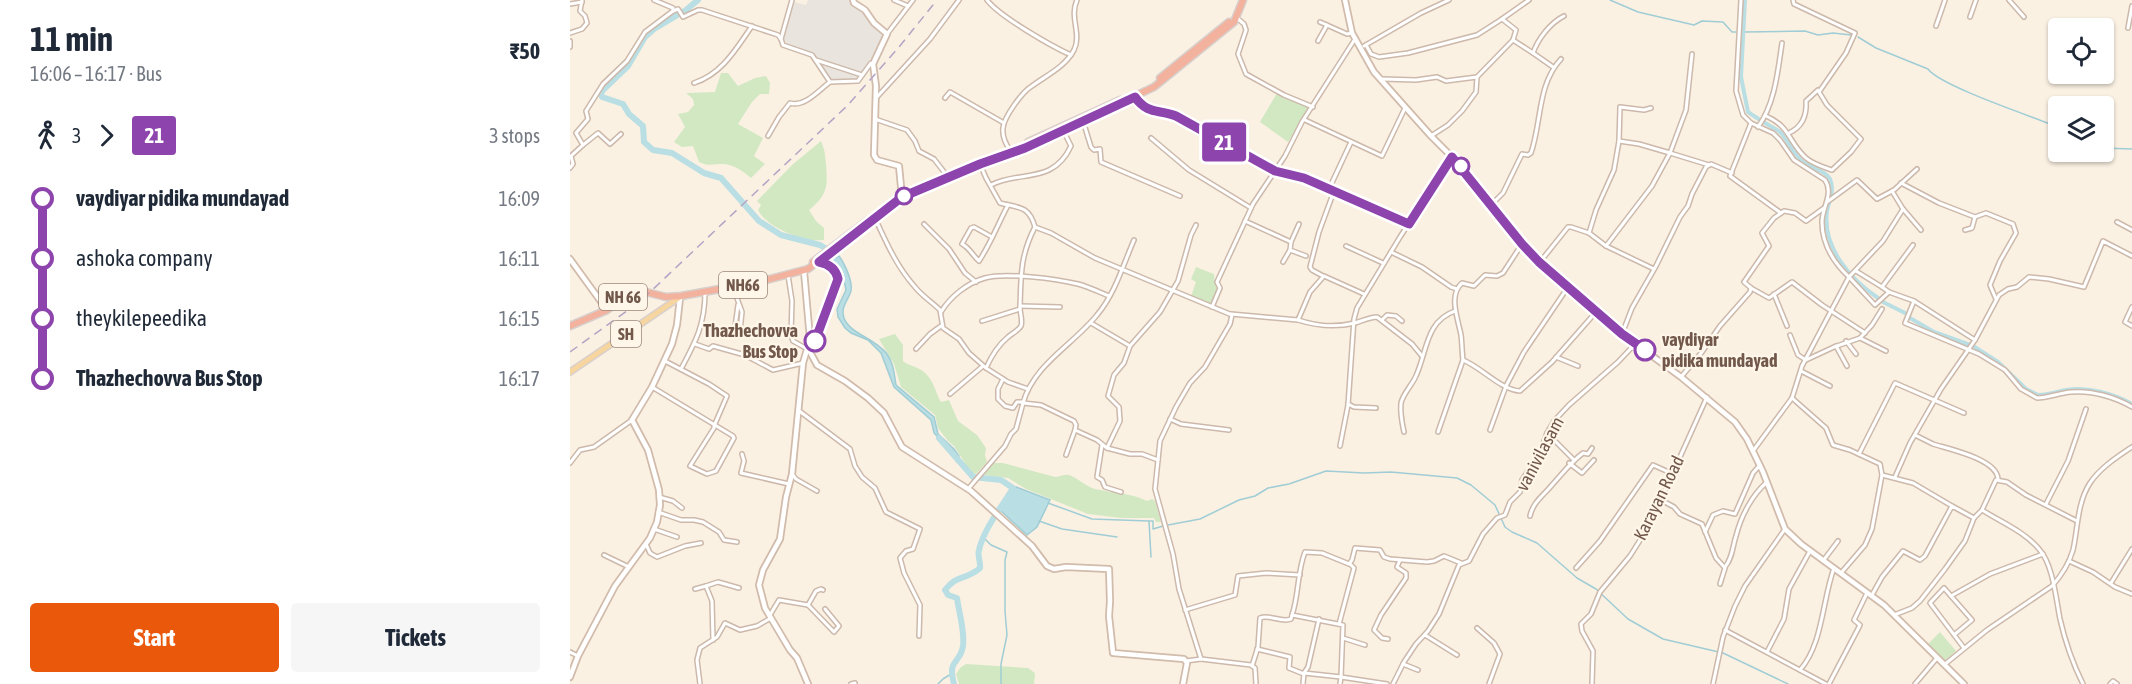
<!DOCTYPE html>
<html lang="en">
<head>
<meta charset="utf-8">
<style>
	body { margin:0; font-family:"Asap Condensed",sans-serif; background:#f6f6f7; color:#1f2937; height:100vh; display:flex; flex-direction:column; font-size:22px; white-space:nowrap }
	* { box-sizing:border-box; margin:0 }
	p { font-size:20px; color:#747a83 }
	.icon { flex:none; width:33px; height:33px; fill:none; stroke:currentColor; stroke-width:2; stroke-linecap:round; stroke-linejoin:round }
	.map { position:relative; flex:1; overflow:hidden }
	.panel { display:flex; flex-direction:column; background:#fff; width:570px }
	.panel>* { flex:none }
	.badge { padding:0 12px; border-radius:4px; font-size:21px; line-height:39px }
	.fabs { position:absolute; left:1478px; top:18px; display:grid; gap:12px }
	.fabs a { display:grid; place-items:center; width:66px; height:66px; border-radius:6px; background:#fff; box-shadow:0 2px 4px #0004; font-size:30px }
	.map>.badge { position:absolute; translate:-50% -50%; box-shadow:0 0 0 3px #fff }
	.legs { display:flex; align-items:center; gap:9px; height:66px; padding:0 30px; font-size:20px }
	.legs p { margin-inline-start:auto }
	.head { display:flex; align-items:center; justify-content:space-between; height:102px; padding:0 30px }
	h1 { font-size:33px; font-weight:700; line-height:45px }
	.button { display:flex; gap:12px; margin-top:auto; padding:12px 30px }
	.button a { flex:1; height:69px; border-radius:6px; background:#ea580c; color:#fff; font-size:24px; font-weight:700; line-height:69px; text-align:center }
	.button a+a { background:#f6f6f7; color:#1f2937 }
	ul { padding:0 30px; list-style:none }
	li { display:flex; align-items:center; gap:21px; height:60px; font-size:22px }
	li i { display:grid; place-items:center; width:9px; height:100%; margin:0 8px; background:currentColor }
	li i::after { content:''; width:15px; height:15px; margin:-8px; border:4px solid; border-radius:50%; background:#fff }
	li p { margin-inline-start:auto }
	li:first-child i { background:linear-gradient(#0000 50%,currentColor 0) }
	li:last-child i { background:linear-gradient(currentColor 50%,#0000 0) }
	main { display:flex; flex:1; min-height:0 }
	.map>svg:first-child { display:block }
</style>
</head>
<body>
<main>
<section class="panel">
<div class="head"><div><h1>11 min</h1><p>16:06 – 16:17 · Bus</p></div><b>₹50</b></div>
<div class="legs"><svg class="icon" aria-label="walk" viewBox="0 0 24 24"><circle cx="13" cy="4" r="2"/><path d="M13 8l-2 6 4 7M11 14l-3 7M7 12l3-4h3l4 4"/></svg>3<svg class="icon" aria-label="forward" viewBox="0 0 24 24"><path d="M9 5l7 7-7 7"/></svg><b class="badge" style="background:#8e44ad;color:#fff">21</b><p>3 stops</p></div>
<ul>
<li><i style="color:#8e44ad"></i><b>vaydiyar pidika mundayad</b><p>16:09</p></li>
<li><i style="color:#8e44ad"></i><span>ashoka company</span><p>16:11</p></li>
<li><i style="color:#8e44ad"></i><span>theykilepeedika</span><p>16:15</p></li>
<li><i style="color:#8e44ad"></i><b>Thazhechovva Bus Stop</b><p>16:17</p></li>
</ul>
<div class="button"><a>Start</a><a>Tickets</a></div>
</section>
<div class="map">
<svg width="1562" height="684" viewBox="0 0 1562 684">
	<rect width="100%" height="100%" fill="#fbf1e3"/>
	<path fill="#eae4de" d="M238 0H280L281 5 295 13 300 23 314 34 303 60 300 59 285 81H261L244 55 216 43 213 37 224 2 236 5Z"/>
	<g fill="#d2e8c3">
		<path d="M151 73H158L168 86 185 78 196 76 200 83 199 94H190L182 102 168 124 193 138 184 156 195 164 181 178C175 173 168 167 159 165 149 162 140 168 129 162L123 146 112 147 104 142 115 127 108 114 118 112 124 105 123 99 116 93 145 92Z"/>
		<path d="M707 93 740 108 718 142 690 122Z"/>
		<path d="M251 141C255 150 255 155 256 164 258 188 257 195 239 210L246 221 254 228V240C235 243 196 227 188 210L191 205 187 201 222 165Z"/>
		<path d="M626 267 644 274 645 284 649 287 641 305 621 296 626 282 621 279Z"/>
		<path d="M325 334 333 345V361C339 366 349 367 354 372 364 380 365 392 371 402L379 400 388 421 407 435 416 448 415 455 417 462 406 474 401 473 384 446 378 441 368 428 365 415 331 387 324 364 309 339Z"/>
		<path d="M423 463H433L485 477C491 477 493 474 499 475 508 478 515 486 525 489 543 493 561 493 577 501L582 499 585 501 591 522H586L584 518H551L518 514 456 489 438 478 414 475Z"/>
		<path d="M1370 632 1386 651 1375 661 1358 644Z"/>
		<path d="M396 664 458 668 465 673 464 684H389L386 674 391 667Z"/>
	</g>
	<g fill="#b9dee3" stroke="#a0cdd5" stroke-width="1.5">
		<path d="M269 256C275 264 283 282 281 291 278 301 270 307 274 318 280 334 305 338 317 354 324 364 324 374 326 385L364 417 368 434 384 449 389 456 386 461 384 455 364 433 361 420 324 387 311 353 298 340 281 333 275 328 268 317 267 309 276 290 275 285 262 261Z"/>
		<path d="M446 487 480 500 467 527 457 535 430 510Z"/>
	</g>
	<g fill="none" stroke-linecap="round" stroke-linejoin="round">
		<g stroke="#a0cdd5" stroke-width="1.5">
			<path d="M1040 0 1068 12 1124 25 1132 21 1153 22 1162 32H1166"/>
			<path d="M1175 32 1235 31 1248 35 1263 33 1281 35"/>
			<path d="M1288 37 1306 48 1358 69C1370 86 1464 117 1488 127"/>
			<path d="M1533 148 1562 149"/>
			<path d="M478 503 522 519 579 521"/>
			<path d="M469 521 492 529 547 537"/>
			<path d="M579 521 581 557"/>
			<path d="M580 521H583V529L593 526"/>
			<path d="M598 525 630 519 669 500 685 496 698 488 719 484 756 471 794 473 821 472 887 478 901 485 925 505 935 527 942 532 967 543 1007 578 1026 589 1058 619 1093 639 1153 653 1218 684"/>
			<path d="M413 537 421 545 437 552 435 560V611L437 635 431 664V684"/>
			<path d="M368 684 373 679 381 674"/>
		</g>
		<g stroke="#b9dee3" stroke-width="4">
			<path d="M1175 0 1171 77 1178 112 1190 120"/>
			<path d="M1195 123C1200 126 1207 129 1211 133 1219 142 1223 154 1233 162 1241 168 1256 171 1260 179 1265 190 1259 201 1257 211 1252 247 1280 279 1308 298"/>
			<path d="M1313 302 1335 313"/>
			<path d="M1340 318 1364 332 1403 346 1428 362 1456 389 1468 395C1478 395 1486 392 1496 390 1517 386 1544 394 1562 404"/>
		</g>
		<g stroke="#b9dee3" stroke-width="6">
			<path d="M128 0 116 10 84 29 75 37 58 66 34 89 31 93 32 97 53 104 59 114 73 126 74 142 83 150 102 153 134 173 151 178 189 221 211 235 250 245 255 248 267 264"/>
			<path d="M369 438 403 477 431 480 443 488C432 507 414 528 409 550 407 556 411 562 410 568 397 580 387 574 375 590L378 595 387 598C389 613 395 631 393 646 390 665 377 658 384 684"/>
		</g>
		<defs>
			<g id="street">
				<path d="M84 0 103 8V11"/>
				<path d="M222 0 211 39 213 45 242 55 260 82 288 81 301 63 303 64"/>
				<path d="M324 0 338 6"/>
				<path d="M417 0C429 16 481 46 501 55"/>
				<path d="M1171 0 1166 91 1173 115 1181 123 1203 133 1210 140 1224 160 1255 180C1264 194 1252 207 1252 222 1252 244 1263 262 1279 277L1232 366 1222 398 1183 451"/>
				<path d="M1439 0 1454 17"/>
				<path d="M0 4 12 2"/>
				<path d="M1400 17 1406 0"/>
				<path d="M667 18 674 24 676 30 668 54 676 74 714 95 743 107"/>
				<path d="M750 22 777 34 782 33"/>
				<path d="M1366 26 1375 0"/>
				<path d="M1558 28 1562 6"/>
				<path d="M0 33 12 29 17 23 15 16 10 11 12 0"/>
				<path d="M317 34 343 0"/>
				<path d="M943 40 963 53"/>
				<path d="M0 41V47"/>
				<path d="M748 41 757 25"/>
				<path d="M796 45 801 54 809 57 838 53 907 35 932 19"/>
				<path d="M794 46 851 13 879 0"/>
				<path d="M1122 54 1116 110 1100 153 1139 165"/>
				<path d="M246 60 292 75"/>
				<path d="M983 67 963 53C968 39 980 23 994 16"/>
				<path d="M812 79 846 80 867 77 876 81 907 77"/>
				<path d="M124 83C152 74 166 49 182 26"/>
				<path d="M307 97 360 39 389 0"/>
				<path d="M565 97C578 114 588 109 606 116L705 171 734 178 839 224"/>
				<path d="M375 98 380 92 434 123"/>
				<path d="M1196 116C1221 127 1218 142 1236 158 1243 164 1253 167 1262 170L1281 152 1291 139 1257 105 1249 92 1276 53 1285 33 1224 4 1223 0"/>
				<path d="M305 119 337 130 345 141 349 151 364 159 378 177"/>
				<path d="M735 120 812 156 835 108"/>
				<path d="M513 121 521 147 524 150 530 149 531 162 610 196"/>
				<path d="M1181 123 1160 176 1211 213"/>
				<path d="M1188 127C1205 104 1208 70 1212 43"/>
				<path d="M1219 133C1232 127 1237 115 1236 101L1248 90"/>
				<path d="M198 136 209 117 220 103C234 108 249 90 260 82"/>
				<path d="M861 136 878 125 892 111 906 92 907 77 943 40 946 30 932 19 959 0"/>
				<path d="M581 138 619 170 681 208"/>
				<path d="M13 145 28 133 40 144 51 134"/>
				<path d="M440 150C435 143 432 137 433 128 434 117 452 92 462 86 477 75 495 67 504 50 512 34 499 17 507 0"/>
				<path d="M410 164 416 178 430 203C450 208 459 206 465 227L481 233 525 258 662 315 660 324 635 367 620 383 606 407 590 441 585 489 603 554 609 589 631 659 681 665 685 668 686 684"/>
				<path d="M0 168 3 164 1 156 13 145 6 133 18 119 16 111 33 84 57 61 75 32 103 11 108 9 113 17 128 10H132L208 35 211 39"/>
				<path d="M1331 183 1369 203 1405 217 1402 228 1395 230"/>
				<path d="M421 185C450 170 483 185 501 146L493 130"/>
				<path d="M759 189 781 142"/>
				<path d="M1322 191 1333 209 1351 230"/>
				<path d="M1257 202 1287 180 1307 199 1324 190 1347 169"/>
				<path d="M922 204 933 193 952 154 958 155 961 153C972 121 967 85 991 59"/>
				<path d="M1333 209 1313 241 1279 277 1305 305 1319 292 1344 301 1335 323 1409 354 1435 370 1451 389 1467 398C1478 398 1489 393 1501 392 1521 390 1545 397 1562 407"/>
				<path d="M1405 217 1416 213 1443 224 1446 233 1430 261 1420 285 1426 299"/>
				<path d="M305 218C316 242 327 267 345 287 352 296 362 302 370 310L373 328 389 339 399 353 416 368 438 382 458 389"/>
				<path d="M675 221 721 242 720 250 736 256"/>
				<path d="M1547 222 1562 230"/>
				<path d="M354 224 379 249 395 273 406 282"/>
				<path d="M1019 233 1026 210 1044 170 1049 141 1050 107 1074 110 1081 108"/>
				<path d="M422 237 404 227 401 228 392 244C400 248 402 255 409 261 421 243 428 224 438 205"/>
				<path d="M564 240C553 265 545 294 527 315 503 345 464 364 453 403L471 405 504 421 506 425 505 430 527 440 537 448 560 454H572L588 460"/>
				<path d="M721 242 729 224"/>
				<path d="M776 246 813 263"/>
				<path d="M1036 246 1082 186 1100 153 1069 144 1049 141"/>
				<path d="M821 252 852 267 881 287 887 289"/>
				<path d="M713 262 720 250"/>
				<path d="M970 262 998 227H1001L1019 233 1036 246 1084 269"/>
				<path d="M1286 271 1312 287"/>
				<path d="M218 275 222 301 221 335 223 341 239 350 247 335 268 278C266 269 258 264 249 262"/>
				<path d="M753 276 742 270 740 267 749 232 764 191"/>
				<path d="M163 287 172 312 170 331"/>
				<path d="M1181 288 1199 298 1222 282 1252 305 1295 333"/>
				<path d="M1319 292 1312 287 1343 245"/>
				<path d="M1204 294 1217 326"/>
				<path d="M1344 301 1405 340"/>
				<path d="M450 306 490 307"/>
				<path d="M642 307 650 288 647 282 683 204 715 156 732 122 785 39"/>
				<path d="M1562 307 1555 322 1562 326"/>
				<path d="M371 312C380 297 397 283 415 278 435 272 487 279 508 284 519 287 529 292 539 296"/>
				<path d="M661 314 728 320 740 292 754 276 794 294"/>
				<path d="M728 320C747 326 764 328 785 323 792 321 800 317 807 317L842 344 852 356"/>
				<path d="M812 320 817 315 826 316 832 321"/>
				<path d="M412 321 450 309"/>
				<path d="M521 323 560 346"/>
				<path d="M132 325 161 334 165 327 168 305"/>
				<path d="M1052 334 1062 308 1086 266 1110 217 1118 206 1122 194 1136 167 1141 164 1162 173"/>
				<path d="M1220 335 1228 355 1236 360 1264 347 1290 338 1302 325 1312 309"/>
				<path d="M1290 338 1316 351"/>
				<path d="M1276 341 1286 354"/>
				<path d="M125 344 139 349 143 346 175 355 203 370 233 363"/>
				<path d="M1266 346 1277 366"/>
				<path d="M346 349 360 334 371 326"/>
				<path d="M986 357 1008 366"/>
				<path d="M893 360C892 352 892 343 891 335 888 319 878 295 892 283L904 286 915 275 927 276 933 273 952 244"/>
				<path d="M416 368C421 357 427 346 437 338 441 334 448 331 451 326 453 321 450 313 450 308 451 275 450 256 465 227"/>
				<path d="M111 369C126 341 135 324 135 292"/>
				<path d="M1231 371 1260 386"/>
				<path d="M1111 377 1132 352 1150 326 1180 292 1181 288 1174 282 1199 246 1192 233 1204 218 1214 211 1225 213 1236 221 1254 208"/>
				<path d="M433 379 428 389V399L435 406 443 408 447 402H454"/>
				<path d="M82 387 163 436 164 438 146 471 137 474 120 466 144 428V426L157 396 139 384 95 361"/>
				<path d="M380 394 413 366"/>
				<path d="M1222 398 1256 428 1263 445 1280 450 1310 464 1312 475"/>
				<path d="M778 404 784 407 806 408"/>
				<path d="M228 410 280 449 285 466 292 477 305 488 316 512 350 529 343 549 336 551 330 558 334 573 350 605 349 636"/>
				<path d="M600 419 611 424 659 430"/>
				<path d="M920 430 936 386 954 352 998 287"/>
				<path d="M834 432C832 423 830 413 831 403 833 394 841 386 845 378 857 354 855 321 885 311"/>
				<path d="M868 432 893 360C911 367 931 390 950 391L982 362 1026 312"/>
				<path d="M977 433 1003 459"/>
				<path d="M1345 435C1351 438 1357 441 1363 444 1379 449 1427 459 1428 479"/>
				<path d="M532 445 527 477 532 480 535 487 551 492"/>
				<path d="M770 446 778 405 784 319 787 308 830 237 882 157"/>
				<path d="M537 448 550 421 549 407 538 396 544 375 554 363 560 346 590 312 608 281 621 235 626 225"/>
				<path d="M172 454 174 461 171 473 219 484"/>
				<path d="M1289 454 1325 383 1394 413"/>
				<path d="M496 455 505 430"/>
				<path d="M0 463 10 450 24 447 62 420"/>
				<path d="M999 463 1012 473 1024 460"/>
				<path d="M222 474 226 479 247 491"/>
				<path d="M1325 477 1340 443 1371 389 1405 340 1429 295 1438 289 1447 287 1459 277 1479 279 1514 287 1533 241 1562 256"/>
				<path d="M398 489 435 446 441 434 446 429 453 403"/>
				<path d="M89 497 103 501 112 508"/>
				<path d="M1091 500 1104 507 1110 514 1132 524 1146 558 1155 568 1150 584"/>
				<path d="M1476 504 1498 461 1516 409"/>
				<path d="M1412 510C1431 522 1455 532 1469 549 1483 564 1486 599 1490 619 1495 641 1503 664 1513 684"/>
				<path d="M88 512 111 520H124L133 522 149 532 154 540 167 542"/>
				<path d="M960 516C963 502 973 496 982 485 993 473 1000 463 1013 453L1018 454 1022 448"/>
				<path d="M84 529 107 537"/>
				<path d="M1135 532 1143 515 1153 511 1165 514 1183 473 1190 465"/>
				<path d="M76 544 80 553 87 557 115 546 131 543"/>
				<path d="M34 555 59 567"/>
				<path d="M1253 561 1268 541"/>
				<path d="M1499 561 1523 572 1545 587 1562 594"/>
				<path d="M1155 567C1163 557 1162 548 1166 536 1171 516 1182 495 1197 482"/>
				<path d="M1006 568 1030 541 1083 465 1103 474"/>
				<path d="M1271 573 1295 545 1302 529 1312 475 1343 483 1382 506"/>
				<path d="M1541 583 1562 549"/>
				<path d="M125 589 136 586"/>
				<path d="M1302 595 1312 577 1333 551 1350 560 1355 556 1382 506 1404 518"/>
				<path d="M1381 596 1420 574 1473 554"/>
				<path d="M238 605 246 591 251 589 253 590"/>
				<path d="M615 610 665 595 668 576 696 573 730 575"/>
				<path d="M200 615 209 600 238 605 264 632 269 626 255 609"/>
				<path d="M1324 615 1342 608 1350 601 1375 569 1395 541 1404 518 1412 510 1426 480 1437 482 1456 495 1507 521"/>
				<path d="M769 624 784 568 780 564"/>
				<path d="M907 628 924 643 930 654 919 684"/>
				<path d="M1155 630 1256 684"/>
				<path d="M855 635 887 655"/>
				<path d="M1384 635 1402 620 1374 588 1360 603 1394 648"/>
				<path d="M773 638 795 645"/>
				<path d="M818 639 812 638 804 630 811 615 836 578V573L827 567 830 560"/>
				<path d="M143 640 142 601 136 586 148 582 169 588"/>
				<path d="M687 649 720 657 719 668 734 674"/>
				<path d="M0 652 8 656"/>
				<path d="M1197 652 1214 619 1219 589 1240 551"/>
				<path d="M616 661 631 659"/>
				<path d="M833 664 848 670"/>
				<path d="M1374 665 1417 630 1482 586C1491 576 1499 564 1503 550 1508 528 1507 503 1520 483 1530 468 1547 457 1562 447"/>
				<path d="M682 666 688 647 690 618C700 614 711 623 721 619L722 615"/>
				<path d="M1230 670C1253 644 1252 601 1264 568"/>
				<path d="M734 673 738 667 749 619"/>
				<path d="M130 684 127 660 130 648 147 637 155 623 170 630 187 626 201 618"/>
				<path d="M281 684 285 683"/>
				<path d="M733 684 734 673 771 677 770 684"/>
				<path d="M817 684 771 677 773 625 722 615C729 595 727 572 735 552L752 553 779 564 782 560 785 548 810 550 814 557 820 559 857 562 864 561 874 556 891 563"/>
				<path d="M823 684 834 662 846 644 858 631 869 614 889 565 899 561 913 534 927 518 935 515 940 502 950 492 952 480 958 471 964 467 977 433 984 421 999 405 1048 362 1065 344"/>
				<path d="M1022 684 1023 651 1012 631 1011 624 1021 614 1030 592 1060 556 1079 526 1137 397"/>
				<path d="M1143 684 1153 637 1165 606 1175 586 1215 529"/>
				<path d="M1259 684 1289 627 1290 625 1284 620 1297 593"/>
				<path d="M1345 684 1367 658"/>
				<path d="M1540 684 1543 681 1547 684"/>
			</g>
			<g id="secondary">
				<path d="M283 0 284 3 295 10 304 23 317 34 303 64 306 86 304 155 307 160 329 166 332 197"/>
				<path d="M775 0 782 33 804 72 861 136 891 166 952 244 969 262 1052 334 1111 377 1165 422 1177 439 1193 472 1215 529 1231 544 1314 605 1394 684"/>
				<path d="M0 259 37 310"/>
				<path d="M234 271 240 339 233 363 222 474 216 497 210 539 193 570 189 585 195 608 220 650 227 658 238 684"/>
				<path d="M239 350 247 365 275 381 298 398 314 413 332 447 401 491 462 546 477 566 484 569 496 567 539 569 540 601 539 616 543 653 614 659 617 663 613 684"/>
				<path d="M0 677 8 656 45 586 80 538 87 522 90 505 89 490 78 450 62 420 82 387 102 344 107 325 110 298"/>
			</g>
			<path id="primary" d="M0 372 110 297"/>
			<g id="highway">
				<path d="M590 78 659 22"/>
				<path d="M458 142 550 100"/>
				<path d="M243 262 298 220 304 217"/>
				<path d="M0 326 37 310 61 292 68 290 96 297 111 296 189 282 238 269 332 197 410 164 455 148 584 87 664 22 673 0"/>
			</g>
		</defs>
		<use href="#street" stroke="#ccb9ab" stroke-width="6"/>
		<use href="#secondary" stroke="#d1bbab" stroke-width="8"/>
		<use href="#primary" stroke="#d8d0cd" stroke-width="8"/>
		<use href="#highway" stroke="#d8d0cd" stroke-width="9"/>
		<use href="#street" stroke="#fff" stroke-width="3"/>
		<use href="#secondary" stroke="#fff" stroke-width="4.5"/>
		<use href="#primary" stroke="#f7d59f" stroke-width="5"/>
		<use href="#highway" stroke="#f2b29d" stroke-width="6"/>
		<path stroke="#b4a3c4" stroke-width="1.5" stroke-dasharray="9 6" stroke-linecap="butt" d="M0 352 61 308 79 293 278 105 329 47 367 0"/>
	</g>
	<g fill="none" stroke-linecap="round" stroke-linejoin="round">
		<defs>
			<path id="line-1" d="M245 341 268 279C266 269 259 264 249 262L332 197 410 164 455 148 565 97C578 115 588 109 606 116L705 171 734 178 839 224 882 157 952 244 969 262 1052 334 1075 350"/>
		</defs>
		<use href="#line-1" stroke="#fff" stroke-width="14"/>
		<use href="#line-1" stroke="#8e44ad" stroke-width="9"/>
	</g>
	<g fill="#fff" stroke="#8e44ad" stroke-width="3">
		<circle cx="891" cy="166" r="8"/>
		<circle cx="334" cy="196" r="8"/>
		<circle cx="245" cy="341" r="10"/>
		<circle cx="1075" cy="350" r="10"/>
	</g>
	<g text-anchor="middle" stroke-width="4.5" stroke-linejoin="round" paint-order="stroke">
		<g fill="#fef6e9" stroke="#9c877a" stroke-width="1.5">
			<rect x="149" y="272" width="48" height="26" rx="4.5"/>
			<rect x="29" y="284" width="48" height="26" rx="4.5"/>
			<rect x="41" y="321" width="30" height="26" rx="4.5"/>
		</g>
		<g font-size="16" font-weight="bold" fill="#72584b">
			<text x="173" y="291">NH66</text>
			<text x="53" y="303">NH 66</text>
			<text x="56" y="340">SH</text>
		</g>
		<g font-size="18" font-weight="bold" fill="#72584b" stroke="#fef6e9" text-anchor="end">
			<text x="228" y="337">Thazhechovva<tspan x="228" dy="21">Bus Stop</tspan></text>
			<text x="1092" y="346" text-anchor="start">vaydiyar<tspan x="1092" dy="21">pidika mundayad</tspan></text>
		</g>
		<g font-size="18" fill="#72584b" stroke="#fef6e9">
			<text transform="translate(970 454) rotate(-62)" y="6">vanivilasam</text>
			<text transform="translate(1089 498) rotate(-64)" y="6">Karayan Road</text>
		</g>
	</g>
</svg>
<div class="fabs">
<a><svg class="icon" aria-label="locate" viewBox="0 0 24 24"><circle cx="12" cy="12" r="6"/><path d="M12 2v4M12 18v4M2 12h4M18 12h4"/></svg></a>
<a><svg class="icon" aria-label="layers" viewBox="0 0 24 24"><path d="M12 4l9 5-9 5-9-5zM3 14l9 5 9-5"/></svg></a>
</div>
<b class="badge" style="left:654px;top:142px;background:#8e44ad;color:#fff">21</b>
</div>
</main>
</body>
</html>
